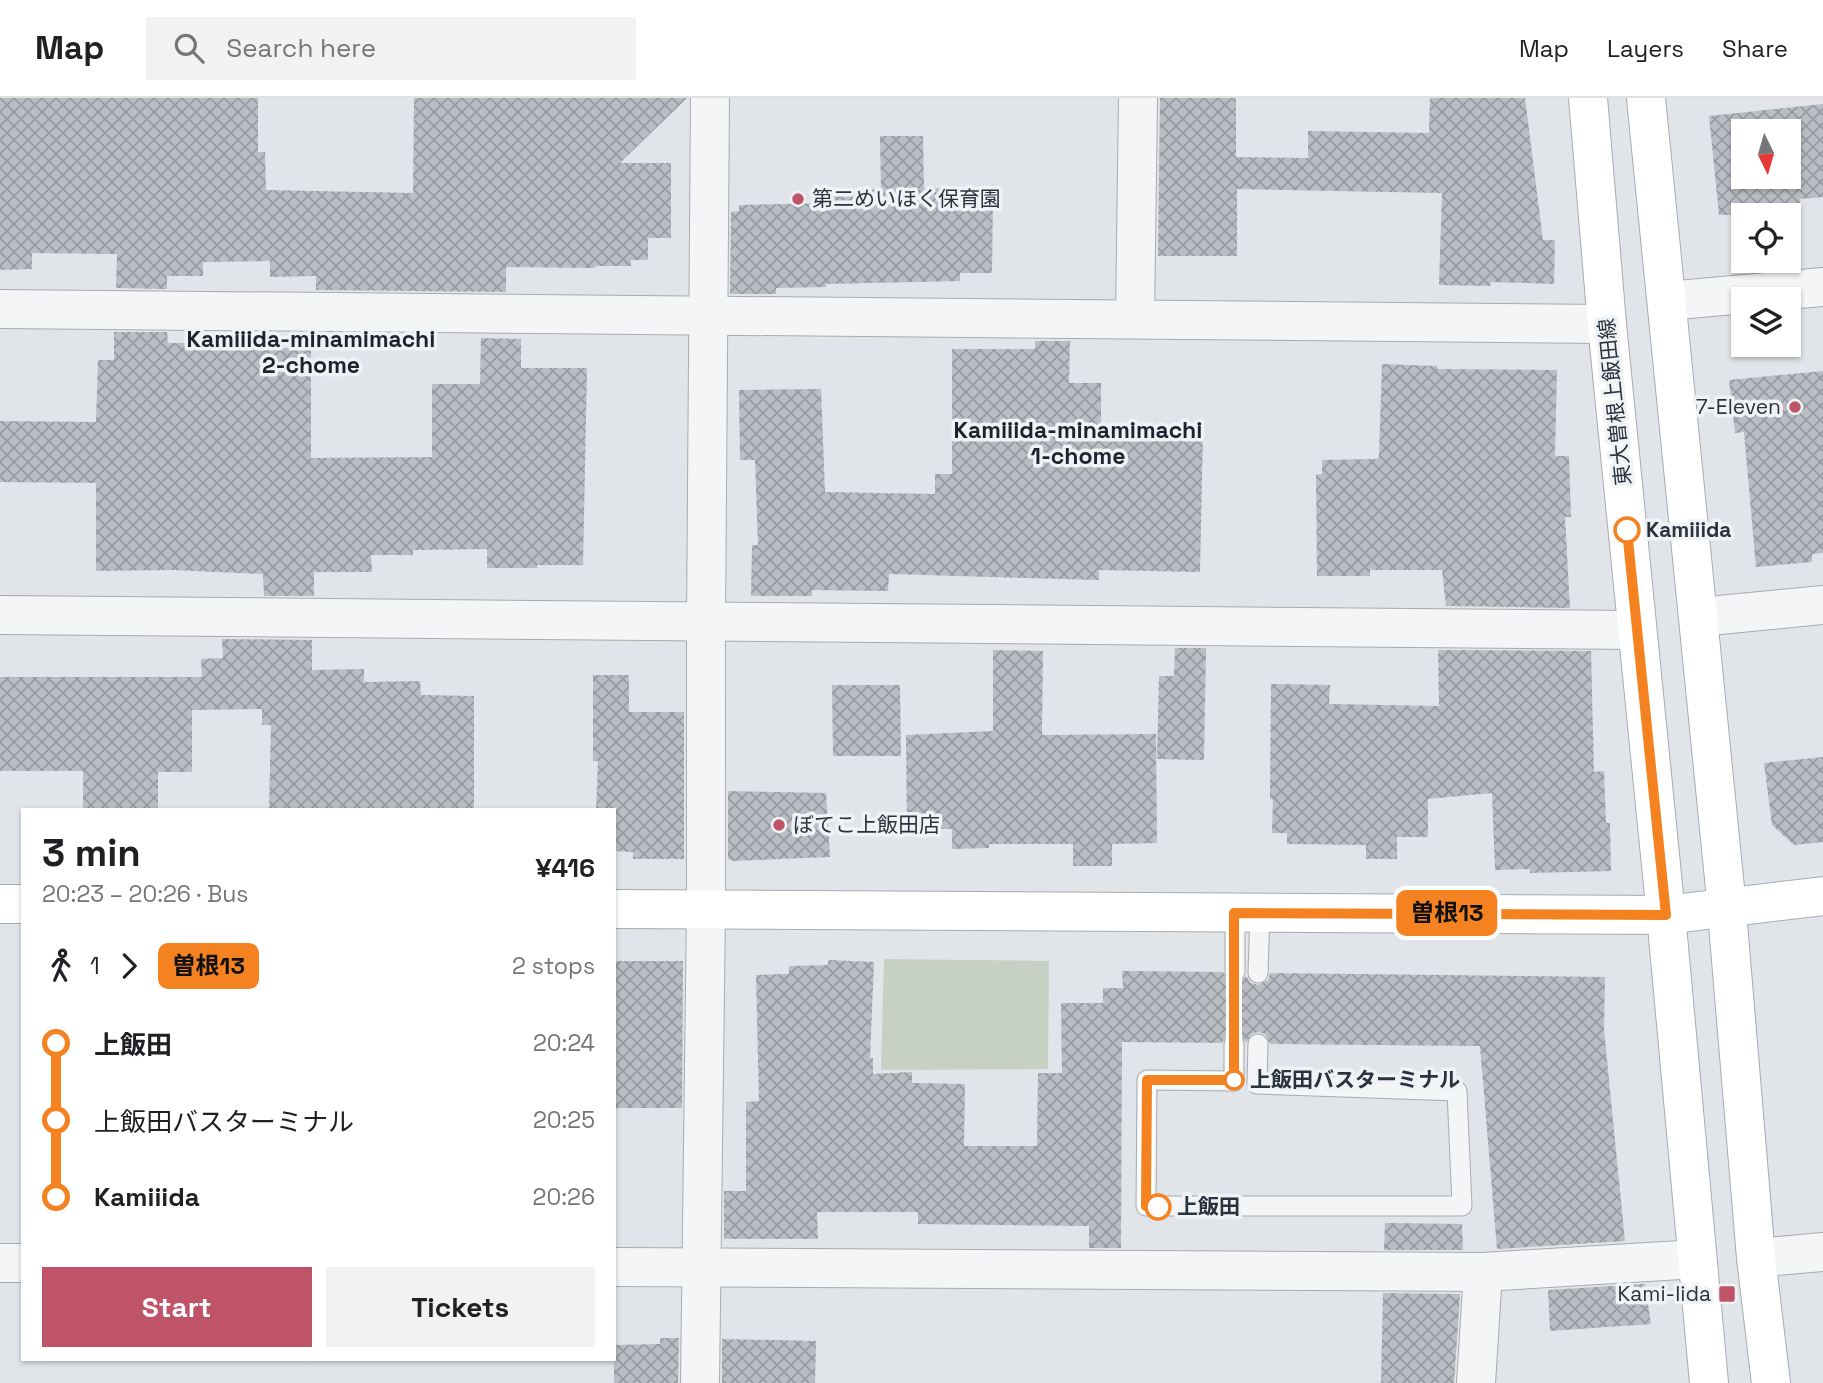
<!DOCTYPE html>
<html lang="en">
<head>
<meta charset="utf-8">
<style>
	body { margin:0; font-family:"Space Grotesk","Noto Sans JP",sans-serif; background:#f2f2f2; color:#202124; height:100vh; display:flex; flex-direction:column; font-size:26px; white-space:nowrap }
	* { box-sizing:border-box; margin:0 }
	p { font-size:23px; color:#757577 }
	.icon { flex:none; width:38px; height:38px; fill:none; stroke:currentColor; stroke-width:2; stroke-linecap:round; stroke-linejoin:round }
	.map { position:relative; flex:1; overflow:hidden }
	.sheet { position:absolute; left:21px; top:710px; width:595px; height:553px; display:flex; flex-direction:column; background:#fff; border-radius:0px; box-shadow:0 2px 5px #0004 }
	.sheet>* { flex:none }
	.badge { padding:0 14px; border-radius:10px; font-size:24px; line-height:46px }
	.needle { width:46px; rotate:175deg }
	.buttons { position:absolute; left:1731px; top:21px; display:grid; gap:14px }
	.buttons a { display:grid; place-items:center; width:70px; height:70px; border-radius:0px; background:#fff; box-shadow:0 2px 5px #0004; font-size:35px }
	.map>.badge { position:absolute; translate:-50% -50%; box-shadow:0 0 0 4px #fff }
	.legs { display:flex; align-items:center; gap:10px; height:77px; padding:0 21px; font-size:23px }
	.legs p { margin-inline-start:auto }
	.summary { display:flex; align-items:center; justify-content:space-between; height:119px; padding:0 21px }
	h1 { font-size:38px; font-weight:800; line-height:52px }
	.primary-button { display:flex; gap:14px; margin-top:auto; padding:14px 21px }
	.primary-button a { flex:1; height:80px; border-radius:0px; background:#bf5469; color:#fff; font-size:28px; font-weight:800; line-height:80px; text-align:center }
	.primary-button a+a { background:#f2f2f2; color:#202124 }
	ul { padding:0 21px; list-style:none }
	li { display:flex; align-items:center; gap:24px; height:77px; font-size:26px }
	li i { display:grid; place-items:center; width:10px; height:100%; margin:0 9px; background:currentColor }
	li i::after { content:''; width:18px; height:18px; margin:-9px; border:5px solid; border-radius:50%; background:#fff }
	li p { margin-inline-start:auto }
	li:first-child i { background:linear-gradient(#0000 50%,currentColor 0) }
	li:last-child i { background:linear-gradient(currentColor 50%,#0000 0) }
	header { display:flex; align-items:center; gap:42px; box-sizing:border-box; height:98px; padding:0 35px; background:#fff; border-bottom:2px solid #e0e0e0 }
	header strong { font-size:33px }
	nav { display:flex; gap:38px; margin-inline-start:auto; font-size:24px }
	.search { width:490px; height:63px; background:#f2f2f2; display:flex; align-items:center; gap:18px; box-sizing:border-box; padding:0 24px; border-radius:0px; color:#757577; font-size:26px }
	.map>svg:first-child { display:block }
</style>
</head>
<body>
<header>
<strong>Map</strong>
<div class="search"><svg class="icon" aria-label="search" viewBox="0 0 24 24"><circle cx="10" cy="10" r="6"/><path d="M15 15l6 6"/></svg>Search here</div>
<nav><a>Map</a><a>Layers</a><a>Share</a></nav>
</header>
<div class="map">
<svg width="1823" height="1285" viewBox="0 0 1823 1285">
	<defs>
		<pattern id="building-cross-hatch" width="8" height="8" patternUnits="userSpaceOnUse" patternTransform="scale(1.75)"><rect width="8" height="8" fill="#b9bec4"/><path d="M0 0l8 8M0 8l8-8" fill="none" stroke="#979ba1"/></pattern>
	</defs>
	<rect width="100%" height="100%" fill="#e1e4e8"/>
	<path fill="#c7d1c3" d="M884 861 1049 863 1048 971 881 972Z"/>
	<g fill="url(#building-cross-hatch)" fill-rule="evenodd">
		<path d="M0 0H258V54H265L266 92 413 95 414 0H687L620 65H671V140H648V162H631V168H595V170L506 169V194L316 192V178L270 179V163L203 164V178H167V191L116 190 117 156 32 155V171L0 172Z"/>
		<path d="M1160 0H1236V59L1308 60V33L1429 35 1430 0H1525L1543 142H1555L1554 186 1491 184 1490 188 1439 187 1442 95 1237 91V158H1158Z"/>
		<path d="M1823 6V99L1800 101 1801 117H1719L1709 18ZM1743 33H1788V79H1743Z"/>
		<path d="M880 38H923L924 90 953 91V98L993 99 992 175H960V183L826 186V189L776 190V196H730L731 114 739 113V107L829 105 828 92 881 91Z"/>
		<path d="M114 234H167L168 245H206V250H311V360L432 359V286H480L481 240 521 241V270H587L583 467H537V470H487V451L413 452V457H371L372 474H314V498H264L263 476 172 472 96 473V385L0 384V323L96 324 98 262H114Z"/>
		<path d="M1035 243H1070L1069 285H1101V332L1203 333 1200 474 1099 472V482L889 476 888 493 812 492V498H751L752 447H758L755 362H740L739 292 821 291 825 394 935 396V376H952V251H1035Z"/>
		<path d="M1382 266 1437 268V271L1557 272 1555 358H1569L1571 419H1565L1570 510 1446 508 1442 472H1370V478H1317L1316 377 1322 376V362L1377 361 1379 358Z"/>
		<path d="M1823 273V455L1812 456V464L1756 469 1744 334 1735 335 1729 282Z"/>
		<path d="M222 541 312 542V572L364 571V584L420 583 421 597 474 598V712H269L271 627H262V611L192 612V674H158V712H83V673H0V579H202L201 561 223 560Z"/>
		<path d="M1175 550H1206L1204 662 1157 661 1159 578H1174Z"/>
		<path d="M993 552 1043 553 1042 637 1156 636 1157 745 1112 746V768H1073V746H989V750L952 751V731H907L906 637 993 633Z"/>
		<path d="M1438 552 1591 553 1594 674 1604 673 1606 725H1610L1611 773 1530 775V771L1495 772 1492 695 1428 701V739H1397V761H1366V747L1287 746V735H1272L1273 701H1270L1271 586 1330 587 1329 606 1439 608Z"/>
		<path d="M593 577H629V614H684V761H633V754L614 753V712H596L598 663H593Z"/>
		<path d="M832 587H900L901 658H833Z"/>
		<path d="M1823 659V744L1794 747 1772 727 1764 665Z"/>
		<path d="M728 693 826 695 830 759 732 763 728 761Z"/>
		<path d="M828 862 874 864 870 960H873V976L912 974V985L965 986 964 1048H1037L1038 975H1062L1061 905H1103V890H1123L1122 873 1223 874 1230 885H1240L1246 878 1251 885 1258 887 1268 882 1270 875 1605 879 1604 932 1625 1143 1497 1151 1480 948 1270 946 1265 936 1258 934 1252 936 1246 945 1241 936 1235 934 1227 936 1222 945 1122 944 1121 1150H1089V1128L918 1126V1114H817L818 1141H724V1093H746V1004L759 1003 756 877 789 876V868L828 867Z"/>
		<path d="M614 863H683L682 1010H616Z"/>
		<path d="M1385 1125 1462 1126 1463 1152H1384Z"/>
		<path d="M1645 1186 1651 1226 1550 1233 1548 1192Z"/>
		<path d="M1383 1195 1460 1196 1454 1285H1381Z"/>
		<path d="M660 1240H679L678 1285H614V1247L660 1246Z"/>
		<path d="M722 1241 816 1243 815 1285H722Z"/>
	</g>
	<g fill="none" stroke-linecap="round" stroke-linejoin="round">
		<defs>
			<g id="lane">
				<path d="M1235 815V874"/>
				<path d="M1258 875 1260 814"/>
				<path d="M1234 946V983L1147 982 1146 1108H1462L1457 993 1257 986 1258 946"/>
			</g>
			<g id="street">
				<path d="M1667 203 1823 189"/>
				<path d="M0 211 1607 226"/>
				<path d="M1135 221 1138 0"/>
				<path d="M0 517 1637 532"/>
				<path d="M1699 519 1823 507"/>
				<path d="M1756 1160 1823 1154"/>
				<path d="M0 1165H23"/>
				<path d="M614 1169 1483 1174 1697 1161"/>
				<path d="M700 1285 706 812V524L710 0"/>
				<path d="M1476 1285 1483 1174"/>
			</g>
			<g id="secondary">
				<path d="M1588 0 1607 226 1666 817 1709 1285"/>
				<path d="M1646 0 1725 790 1756 1160 1771 1285"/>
				<path d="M0 806H23"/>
				<path d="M614 811 1666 817 1823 798"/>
			</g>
		</defs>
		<use href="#lane" stroke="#a7abb2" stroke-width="21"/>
		<use href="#street" stroke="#a7abb2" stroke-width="40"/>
		<use href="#secondary" stroke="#a7abb2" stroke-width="40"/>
		<use href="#lane" stroke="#f3f5f7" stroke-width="19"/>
		<use href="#street" stroke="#f3f5f7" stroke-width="38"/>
		<use href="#secondary" stroke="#fff" stroke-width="38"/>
	</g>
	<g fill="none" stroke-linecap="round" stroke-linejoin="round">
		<defs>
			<path id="line-1" d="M1158 1109 1146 1108 1147 982H1234V815L1666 817 1627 432"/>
		</defs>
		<use href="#line-1" stroke="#fff" stroke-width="16"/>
		<use href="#line-1" stroke="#f58220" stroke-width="10"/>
	</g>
	<g fill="#bf5469" stroke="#f0f3f6" stroke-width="2.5">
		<circle cx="798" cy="101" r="7"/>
		<circle cx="1795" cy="309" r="7"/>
		<circle cx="779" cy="727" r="7"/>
		<rect x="1718" y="1187" width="18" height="18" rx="3.5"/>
	</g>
	<g fill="#fff" stroke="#f58220" stroke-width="3.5">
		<circle cx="1627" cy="432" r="12"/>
		<circle cx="1234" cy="982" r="9"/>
		<circle cx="1158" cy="1109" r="12"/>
	</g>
	<g text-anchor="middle" stroke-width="7" stroke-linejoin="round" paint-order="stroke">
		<g font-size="21" fill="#2b333e" stroke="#f0f3f6" text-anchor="start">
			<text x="812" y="108">第二めいほく保育園</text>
			<text x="1781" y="316" text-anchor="end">7-Eleven</text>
			<text x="793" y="734">ぼてこ上飯田店</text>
			<text x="1711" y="1203" text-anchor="end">Kami-Iida</text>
		</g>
		<g font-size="21" fill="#2b333e" stroke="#f0f3f6">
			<text transform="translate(1615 304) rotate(-96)" y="7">東大曽根上飯田線</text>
		</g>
		<g font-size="21" font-weight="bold" fill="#2b333e" stroke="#f0f3f6" text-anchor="start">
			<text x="1646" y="439">Kamiiida</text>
			<text x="1250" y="989">上飯田バスターミナル</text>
			<text x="1177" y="1116">上飯田</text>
		</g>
		<g font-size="23" font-weight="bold" fill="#1d242f" stroke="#f0f3f6">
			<text x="311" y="249">Kamiiida-minamimachi<tspan x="311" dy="26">2-chome</tspan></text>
			<text x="1078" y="340">Kamiiida-minamimachi<tspan x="1078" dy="26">1-chome</tspan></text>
		</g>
	</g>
</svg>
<div class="buttons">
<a><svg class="needle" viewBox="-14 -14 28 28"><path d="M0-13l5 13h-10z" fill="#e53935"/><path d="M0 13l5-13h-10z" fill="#757577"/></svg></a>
<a><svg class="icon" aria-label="locate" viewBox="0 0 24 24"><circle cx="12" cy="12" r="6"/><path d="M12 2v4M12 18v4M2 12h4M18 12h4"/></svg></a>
<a><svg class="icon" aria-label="layers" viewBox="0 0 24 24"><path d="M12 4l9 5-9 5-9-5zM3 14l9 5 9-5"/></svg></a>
</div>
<b class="badge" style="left:1447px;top:815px;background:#f58220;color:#111">曽根13</b>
<section class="sheet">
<div class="summary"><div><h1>3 min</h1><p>20:23 – 20:26 · Bus</p></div><b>¥416</b></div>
<div class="legs"><svg class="icon" aria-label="walk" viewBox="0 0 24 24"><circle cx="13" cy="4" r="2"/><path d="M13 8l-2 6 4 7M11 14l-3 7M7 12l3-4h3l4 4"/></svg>1<svg class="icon" aria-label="forward" viewBox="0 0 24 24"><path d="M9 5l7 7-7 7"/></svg><b class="badge" style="background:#f58220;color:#111">曽根13</b><p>2 stops</p></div>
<ul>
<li><i style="color:#f58220"></i><b>上飯田</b><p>20:24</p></li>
<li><i style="color:#f58220"></i><span>上飯田バスターミナル</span><p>20:25</p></li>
<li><i style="color:#f58220"></i><b>Kamiiida</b><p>20:26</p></li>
</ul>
<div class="primary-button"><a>Start</a><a>Tickets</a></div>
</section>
</div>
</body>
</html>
